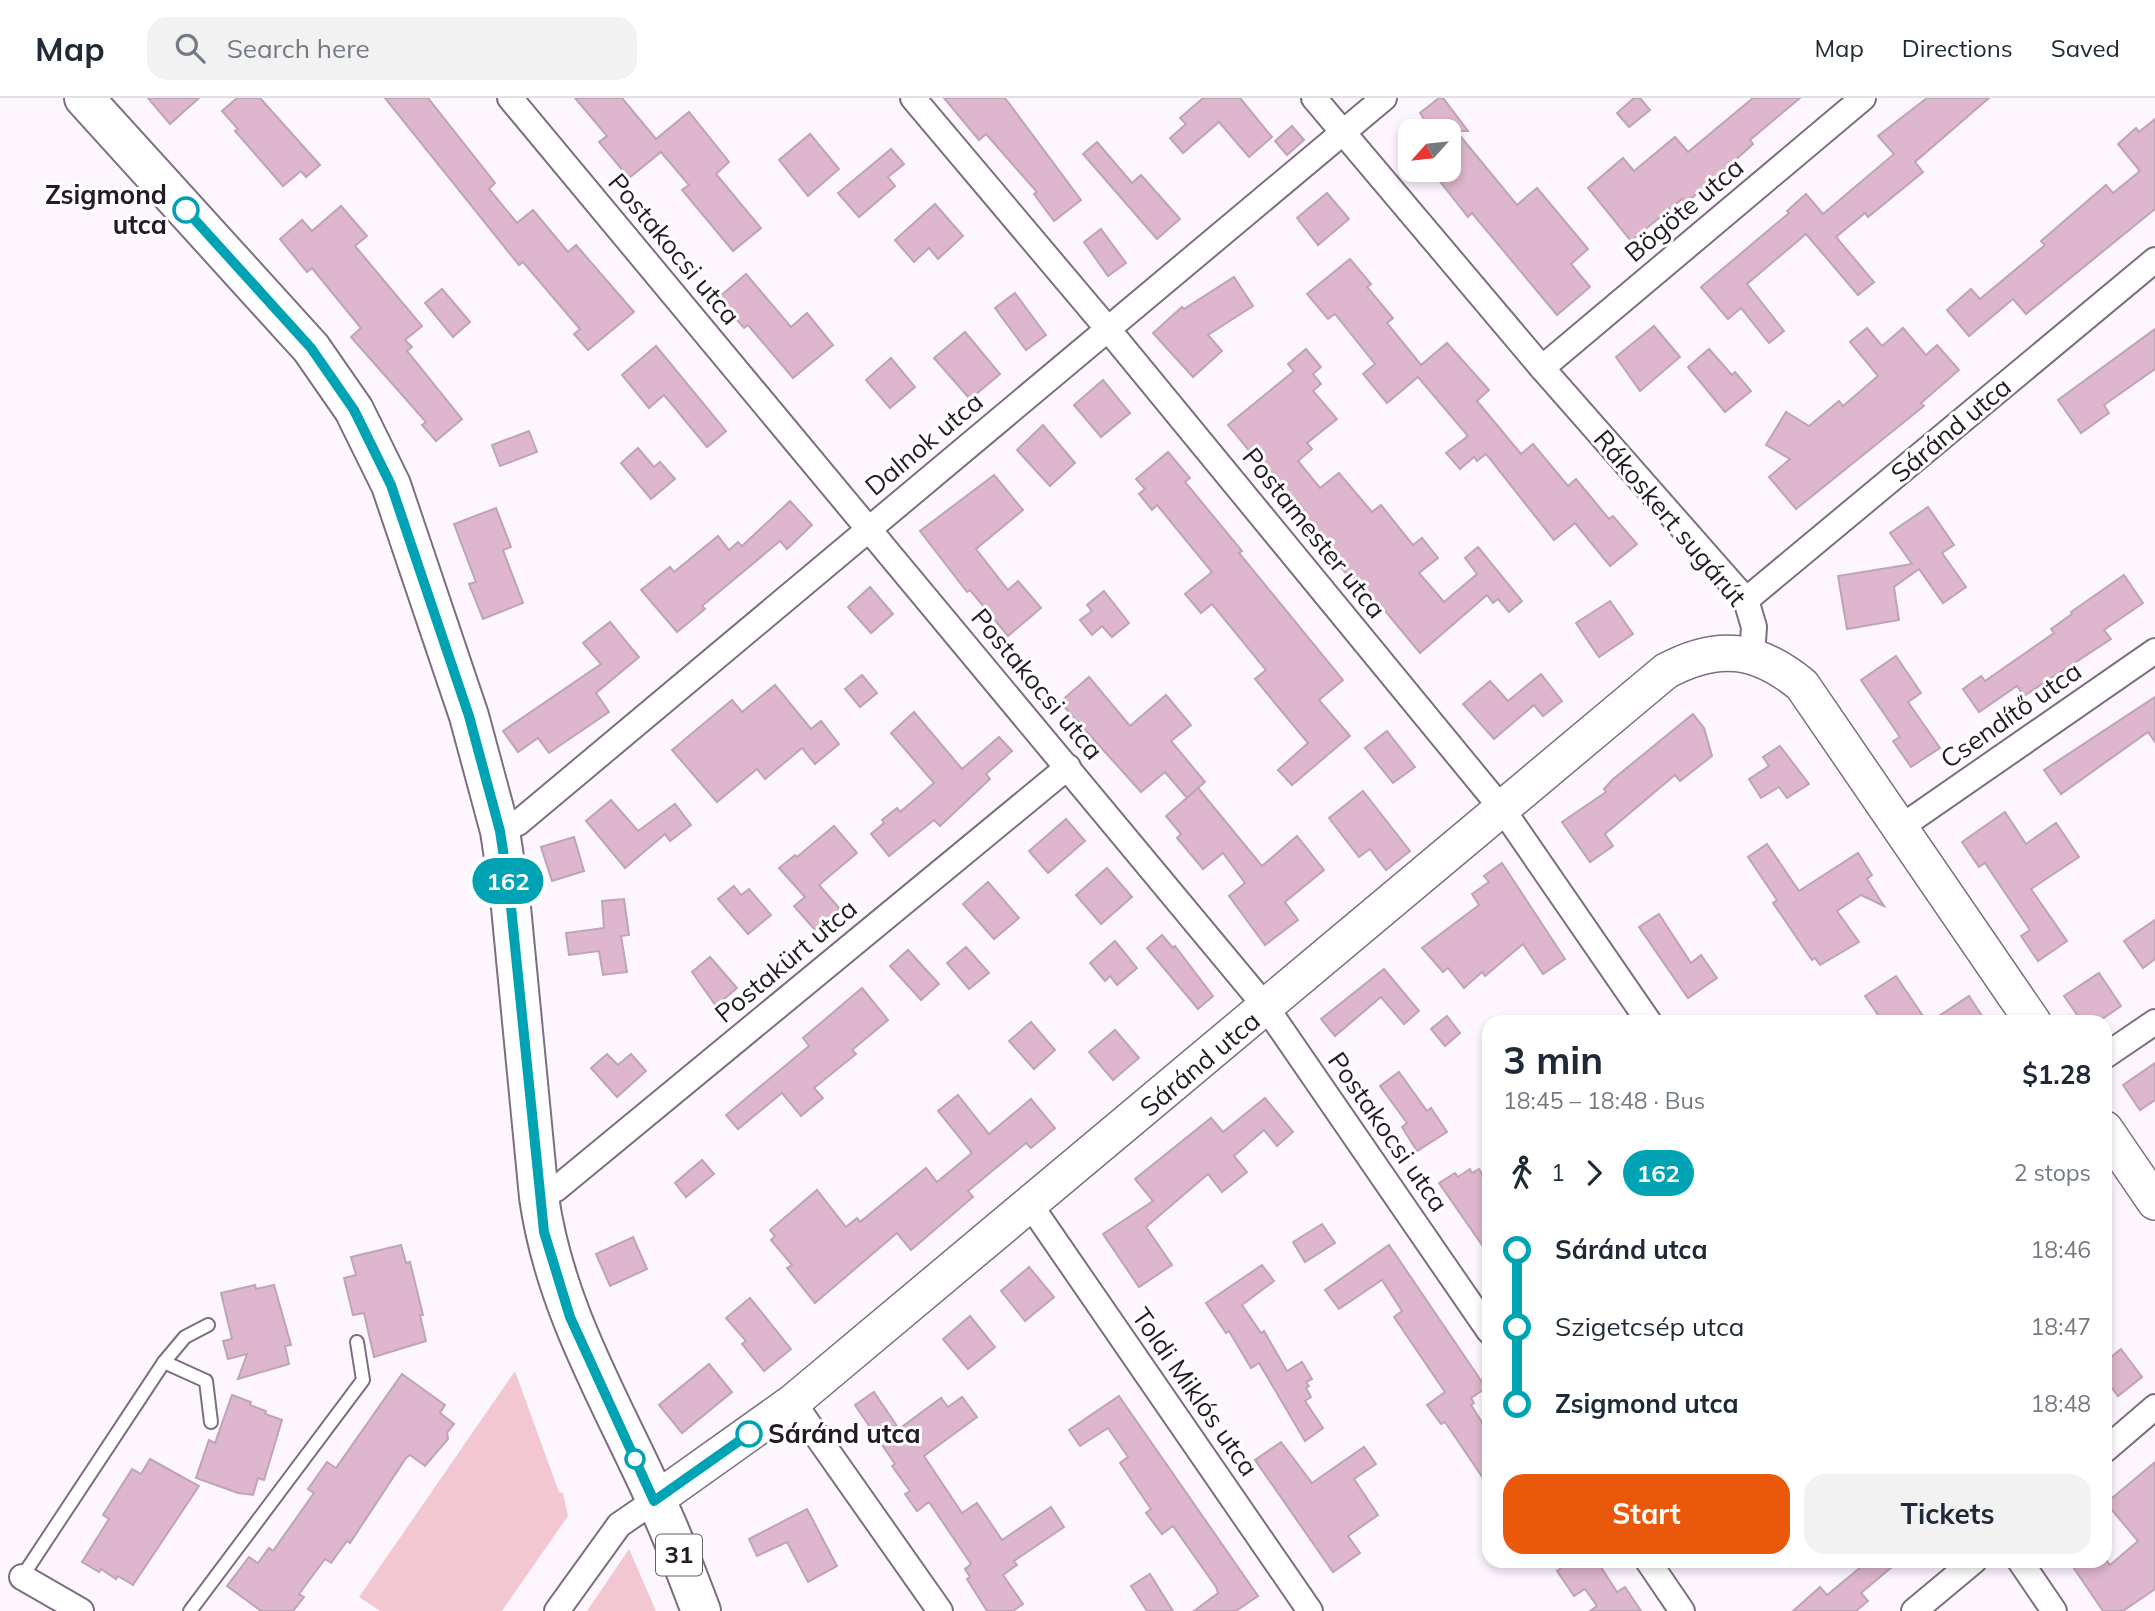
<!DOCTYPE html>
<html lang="en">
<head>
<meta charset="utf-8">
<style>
	body { margin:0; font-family:Mulish,sans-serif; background:#f2f2f3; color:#1f2937; height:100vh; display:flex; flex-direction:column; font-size:26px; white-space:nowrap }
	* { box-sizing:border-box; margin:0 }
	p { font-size:23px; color:#747a83 }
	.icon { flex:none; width:38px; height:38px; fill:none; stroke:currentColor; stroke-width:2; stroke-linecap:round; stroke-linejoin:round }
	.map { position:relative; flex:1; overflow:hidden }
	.drawer { position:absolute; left:1482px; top:917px; width:630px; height:553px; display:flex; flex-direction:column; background:#fff; border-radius:21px; box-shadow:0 4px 10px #0003 }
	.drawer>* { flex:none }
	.badge { padding:0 14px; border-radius:23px; font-size:24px; line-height:46px }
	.needle { width:46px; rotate:243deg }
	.tools { position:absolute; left:1398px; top:21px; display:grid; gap:14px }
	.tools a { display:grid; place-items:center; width:63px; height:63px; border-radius:14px; background:#fff; box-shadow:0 4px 10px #0003; font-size:35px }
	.map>.badge { position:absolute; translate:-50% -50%; box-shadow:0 0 0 4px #fff }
	.legs { display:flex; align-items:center; gap:10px; height:77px; padding:0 21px; font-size:23px }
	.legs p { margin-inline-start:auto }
	.head { display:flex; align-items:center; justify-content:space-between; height:119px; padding:0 21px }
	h1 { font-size:38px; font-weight:700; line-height:52px }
	.action { display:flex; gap:14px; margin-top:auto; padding:14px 21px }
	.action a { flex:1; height:80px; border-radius:21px; background:#ea580c; color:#fff; font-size:28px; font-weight:700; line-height:80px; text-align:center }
	.action a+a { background:#f2f2f3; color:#1f2937 }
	ul { padding:0 21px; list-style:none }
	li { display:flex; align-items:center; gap:24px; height:77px; font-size:26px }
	li i { display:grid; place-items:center; width:10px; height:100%; margin:0 9px; background:currentColor }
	li i::after { content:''; width:18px; height:18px; margin:-9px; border:5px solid; border-radius:50%; background:#fff }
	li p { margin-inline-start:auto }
	li:first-child i { background:linear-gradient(#0000 50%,currentColor 0) }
	li:last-child i { background:linear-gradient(currentColor 50%,#0000 0) }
	header { display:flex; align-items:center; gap:42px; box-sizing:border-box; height:98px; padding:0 35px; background:#fff; border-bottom:2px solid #e0e1e3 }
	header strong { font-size:33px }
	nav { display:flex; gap:38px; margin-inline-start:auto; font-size:24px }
	.search { width:490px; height:63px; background:#f2f2f3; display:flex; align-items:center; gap:18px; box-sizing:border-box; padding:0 24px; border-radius:21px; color:#747a83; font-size:26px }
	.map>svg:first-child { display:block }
</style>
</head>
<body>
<header>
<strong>Map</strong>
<div class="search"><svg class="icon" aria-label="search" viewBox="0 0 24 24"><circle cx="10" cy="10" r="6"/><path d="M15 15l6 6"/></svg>Search here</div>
<nav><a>Map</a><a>Directions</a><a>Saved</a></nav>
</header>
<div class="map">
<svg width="2155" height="1513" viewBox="0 0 2155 1513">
	<rect width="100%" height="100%" fill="#fef6ff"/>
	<g fill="#f3c7d1">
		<path d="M515 1273 559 1394 563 1395 568 1418 502 1513H380L359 1499Z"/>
		<path d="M629 1451 656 1513H587Z"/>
	</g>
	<g fill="#deb6cd" stroke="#bfa4b3" stroke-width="2">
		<path d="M148 0H199L170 26Z"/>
		<path d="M237 0H260L320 67 306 79 301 73 283 88 235 33 238 31 222 13Z"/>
		<path d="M385 0H428L495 85 489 91 517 125 533 112 568 154 576 147 634 214 588 252 574 236 580 231 523 164 519 167Z"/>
		<path d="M575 0H622L656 41 689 14 729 64 716 76 761 130 733 153 682 92 689 87 661 54 629 80 599 44 607 38Z"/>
		<path d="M944 0H1005L1081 102 1054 123 1034 96 1037 94 986 36 979 42Z"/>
		<path d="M1203 0H1240L1272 39 1249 59 1219 24 1183 55 1170 40 1186 26 1180 20Z"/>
		<path d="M1439 0H1443L1468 33H1456L1517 107 1537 90 1588 151 1571 166 1590 189 1557 217 1472 115 1468 119 1431 72H1449V33H1408L1424 21 1420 15Z"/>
		<path d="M1634 0H1640L1650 12 1629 29 1617 15Z"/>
		<path d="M1753 0H1800L1750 42 1753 46 1712 83 1686 105 1682 101 1631 143 1588 90 1623 60 1634 73 1675 39 1688 54Z"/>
		<path d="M1927 0H1989L1915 64 1923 74 1868 119 1865 115 1836 139 1874 184 1858 197 1806 136 1747 186 1784 233 1769 245 1741 210 1728 221 1701 189 1789 115 1787 113 1806 96 1823 116 1894 56 1878 38Z"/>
		<path d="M2155 21V111L2026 216 2013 201 1969 238 1947 212 1971 191 1980 201 2045 147 2041 143 2106 87 2113 95 2140 73 2118 46 2136 30 2139 34Z"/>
		<path d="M1292 28 1304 42 1287 57 1275 43Z"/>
		<path d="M810 36 839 71 808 98 779 62Z"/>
		<path d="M1097 44 1132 85 1141 77 1180 121 1157 141 1083 56Z"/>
		<path d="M891 51 904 66 888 79 895 88 859 119 838 95Z"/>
		<path d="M1327 95 1349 121 1318 147 1297 120Z"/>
		<path d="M935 106 963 138 938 161 929 150 914 164 895 142Z"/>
		<path d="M341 108 367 138 355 148 422 228 405 242 412 249 407 253 462 321 436 343 422 327 426 324 351 239 361 230 312 170 307 174 280 141 302 122 312 133Z"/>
		<path d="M1101 131 1126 165 1108 178 1084 144Z"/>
		<path d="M1350 161 1371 186 1367 189 1393 220 1387 225 1421 267 1447 245 1489 292 1477 303 1521 356 1533 346 1568 388 1576 381 1609 421 1613 418 1637 446 1610 468 1575 425 1554 442 1486 356 1477 363 1474 359 1460 371 1446 355 1468 338 1418 279 1387 305 1363 276 1375 266 1335 216 1328 221 1307 196Z"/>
		<path d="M746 176 791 229 807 215 833 247 793 280 748 227 744 230 718 200Z"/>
		<path d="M1234 179 1253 208 1208 237 1222 253 1193 279 1153 235 1182 209 1184 211Z"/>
		<path d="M442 191 470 224 453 239 425 205Z"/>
		<path d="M1015 195 1046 237 1026 252 995 210Z"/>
		<path d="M1654 228 1680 259 1640 293 1616 259Z"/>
		<path d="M1867 230 1882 248 1903 230 1926 257 1937 247 1959 272 1921 305 1924 308 1796 411 1769 379 1790 361 1766 347 1786 314 1809 328 1839 303 1843 308 1878 278 1850 244Z"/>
		<path d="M2155 231V271L2104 307 2109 315 2081 335 2058 302Z"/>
		<path d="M965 234 1000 276 970 301 934 260Z"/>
		<path d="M656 248 726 333 707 349 664 297 649 310 622 277Z"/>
		<path d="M1306 251 1321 269 1313 276 1321 286 1313 293 1337 321 1307 345 1312 351 1298 363 1320 390 1339 375 1372 414 1381 407 1413 447 1422 440 1438 460 1419 475 1444 504 1477 476 1465 460 1478 449 1522 503 1509 514 1498 501 1493 505 1487 497 1420 555 1382 509 1379 512 1352 478 1350 480 1326 452 1329 450 1228 327 1294 273 1288 266Z"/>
		<path d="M1709 251 1732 277 1735 274 1751 293 1725 314 1688 269Z"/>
		<path d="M891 260 915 289 890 310 866 282Z"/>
		<path d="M1103 282 1130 315 1101 339 1074 307Z"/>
		<path d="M1043 327 1075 365 1050 388 1017 352Z"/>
		<path d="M529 333 537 354 500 368 492 347Z"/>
		<path d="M638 350 654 369 660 364 675 381 651 401 621 365Z"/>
		<path d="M1168 354 1190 380 1185 384 1242 453 1239 455 1343 582 1319 602 1350 638 1292 687 1278 672 1308 645 1255 581 1266 572 1212 506 1201 515 1185 496 1212 474 1157 407 1152 412 1139 396 1145 391 1136 381Z"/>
		<path d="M994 377 1023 412 976 451 1008 492 1018 483 1041 510 1008 538 970 492 967 494 920 433Z"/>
		<path d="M790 403 812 427 787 451 780 443 702 508 705 511 677 534 641 492 670 469 674 474 718 438 729 452 738 444 742 448Z"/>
		<path d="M1928 409 1954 447 1942 455 1966 489 1943 505 1919 471 1894 489 1899 522 1847 531 1838 478 1912 466 1890 435Z"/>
		<path d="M496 410 511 449 503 452 523 505 483 521 469 486 476 484 454 426Z"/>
		<path d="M2124 477 2143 505 2104 532 2111 541 2024 598 2017 588 1979 614 1963 591 1981 578 1985 583 2054 535 2051 531 2072 516 2071 514Z"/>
		<path d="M870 489 893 516 871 535 848 509Z"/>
		<path d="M1104 493 1129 525 1112 539 1102 528 1092 537 1080 522 1092 513 1087 507Z"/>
		<path d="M1610 503 1633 536 1599 559 1576 525Z"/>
		<path d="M610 524 639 559 596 595 609 614 549 655 538 640 518 654 503 633 601 566 583 545Z"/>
		<path d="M1896 558 1921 595 1908 604 1940 650 1911 669 1893 643 1900 639 1861 582Z"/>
		<path d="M1541 576 1562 603 1543 618 1534 607 1494 641 1463 606 1490 583 1508 603Z"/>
		<path d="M862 577 877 595 860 609 845 591Z"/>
		<path d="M1089 579 1130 628 1166 597 1191 627 1171 643 1205 684 1198 690 1262 768 1297 738 1324 772 1285 804 1298 822 1265 847 1229 798 1245 785 1223 755 1203 771 1177 740 1181 736 1166 718 1197 691 1187 700 1165 674 1141 694 1060 604Z"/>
		<path d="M775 587 811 631 821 623 839 646 815 666 802 650 765 681 757 671 717 704 672 652 732 602 742 614Z"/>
		<path d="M2155 599V644L2148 634 2061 696 2044 672Z"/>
		<path d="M914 614 962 671 999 639 1012 653 986 676 990 681 940 728 934 722 889 758 871 736 884 725 882 722 897 710 900 714 934 685 891 635Z"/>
		<path d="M1693 616 1704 630 1712 658 1680 683 1675 677 1605 736 1613 748 1590 764 1562 724 1606 694 1604 691 1612 682Z"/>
		<path d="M1387 633 1415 669 1393 685 1365 650Z"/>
		<path d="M1780 648 1809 686 1787 700 1779 689 1761 700 1749 681 1769 668 1763 659Z"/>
		<path d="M1363 693 1410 753 1386 772 1370 751 1359 759 1329 720Z"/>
		<path d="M611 702 638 733 675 706 691 727 670 743 665 736 625 770 586 723Z"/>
		<path d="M2005 714 2026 746 2056 725 2079 759 2031 791 2067 843 2038 863 2021 838 2030 832 1985 765 1979 769 1962 744Z"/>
		<path d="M1066 721 1085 743 1048 775 1029 753Z"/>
		<path d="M834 728 857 755 819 787 840 811 815 832 794 808 805 799 779 770 795 757 797 759Z"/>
		<path d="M574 739 584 773 552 783 541 749Z"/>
		<path d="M1767 746 1799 793 1858 755 1872 777 1867 781 1884 808 1861 797 1837 813 1859 844 1820 867 1815 860 1812 862 1773 805 1777 802 1748 759Z"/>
		<path d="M1502 765 1565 861 1543 876 1523 846 1485 878 1482 874 1464 890 1448 870 1443 874 1422 850 1479 807 1472 796 1489 784 1484 778Z"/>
		<path d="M1107 770 1132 799 1101 826 1076 797Z"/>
		<path d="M988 784 1019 820 994 841 963 806Z"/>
		<path d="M734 788 741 797 749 791 771 817 748 836 718 801Z"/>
		<path d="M624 801 629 837 621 838 627 874 603 877 599 853 569 857 566 835 604 830 602 803Z"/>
		<path d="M1659 816 1691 865 1701 857 1717 880 1688 900 1639 829Z"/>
		<path d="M2155 822V861L2143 870 2124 843Z"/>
		<path d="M1162 837 1173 850 1175 848 1213 898 1198 911 1147 850Z"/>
		<path d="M1115 843 1137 870 1117 887 1110 878 1105 883 1090 865Z"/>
		<path d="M966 849 989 875 969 891 947 865Z"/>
		<path d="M908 852 939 886 921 902 890 868Z"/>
		<path d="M710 859 737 890 716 908 692 874Z"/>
		<path d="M1384 871 1419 913 1404 926 1381 899 1335 938 1321 921Z"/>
		<path d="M2099 875 2121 908 2098 924H2082L2064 898Z"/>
		<path d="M1896 878 1927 924H1883L1865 898Z"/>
		<path d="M862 890 888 922 852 952 856 956 814 990 823 1000 801 1018 782 995 738 1031 726 1017 809 948 803 940Z"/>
		<path d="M1969 898 1986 924H1930Z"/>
		<path d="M1447 918 1460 935 1445 948 1431 931Z"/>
		<path d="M1031 924 1055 952 1034 971 1009 943Z"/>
		<path d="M1115 932 1139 960 1113 982 1089 954Z"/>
		<path d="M607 956 618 967 631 956 646 973 617 999 591 970Z"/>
		<path d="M2155 965V1002L2140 1012 2123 987Z"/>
		<path d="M1399 974 1427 1013 1431 1010 1447 1034 1417 1053 1402 1029 1407 1025 1380 988Z"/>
		<path d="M958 997 989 1036 1031 1001 1055 1030 1031 1050 1026 1045 968 1093 973 1099 911 1152 897 1135 815 1205 787 1170 792 1167 771 1142 775 1138 770 1132 817 1092 846 1129 857 1120 860 1124 926 1070 937 1084 972 1055 938 1013Z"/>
		<path d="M1265 1000 1293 1034 1277 1048 1264 1032 1234 1058 1247 1074 1222 1094 1208 1076 1146 1129 1172 1167 1139 1189 1103 1136 1153 1103 1135 1081 1211 1020 1223 1034Z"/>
		<path d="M702 1062 714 1076 686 1099 675 1085Z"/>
		<path d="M1470 1071 1472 1075 1479 1071 1482 1076 1489 1071V1157L1439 1085 1455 1075 1458 1079Z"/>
		<path d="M1322 1126 1335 1145 1305 1164 1293 1144Z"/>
		<path d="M633 1139 647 1171 610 1188 596 1156Z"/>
		<path d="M401 1147 406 1165 410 1164 423 1217H420L426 1243 374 1259 364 1215 353 1217 344 1180 356 1177 351 1159Z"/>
		<path d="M1389 1147 1486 1290 1471 1300 1474 1305 1471 1307 1489 1335V1389L1445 1324 1441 1326 1427 1307 1445 1294 1394 1219 1402 1213 1382 1182 1339 1211 1325 1192Z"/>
		<path d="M1262 1167 1274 1183 1242 1207 1261 1235 1264 1233 1287 1273 1302 1264 1312 1281 1306 1284 1309 1288 1306 1290 1311 1299 1305 1303 1323 1330 1305 1343 1259 1265 1251 1270 1229 1233 1226 1235 1206 1205Z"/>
		<path d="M1029 1169 1054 1199 1025 1223 1001 1193Z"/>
		<path d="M255 1187 256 1191 274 1187 291 1247 285 1248 289 1266 238 1281 247 1256 228 1261 223 1243 232 1241 221 1195Z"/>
		<path d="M750 1200 791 1251 764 1273 742 1246 746 1243 726 1220Z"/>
		<path d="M970 1218 995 1249 968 1271 943 1241Z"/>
		<path d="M2121 1251 2142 1279 2118 1298 2105 1281V1264Z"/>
		<path d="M709 1266 732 1294 682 1335 659 1307Z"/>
		<path d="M402 1276 445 1307 440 1315 454 1326 447 1335 448 1341 425 1368 410 1357 406 1360 350 1445 347 1443 331 1465 325 1461 299 1496 304 1499 293 1513H261L227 1488 249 1459 258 1465 269 1450 273 1453 314 1395 308 1391 327 1364 336 1370Z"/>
		<path d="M874 1294 899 1331 941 1300 948 1309 962 1299 977 1319 924 1358 962 1415 977 1405 1002 1442 1051 1409 1064 1429 1014 1463 1017 1467 1003 1477 1023 1506 1013 1513H987L967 1481 970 1479 965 1471 971 1466 929 1404 917 1413 905 1396 910 1393 892 1368 895 1366 855 1307Z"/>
		<path d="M232 1297 251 1304 250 1307 266 1313 265 1316 282 1322 264 1382 258 1380 253 1397 238 1395 196 1380 209 1342 215 1345Z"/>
		<path d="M1119 1298 1258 1498 1236 1513H1194L1218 1495 1216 1489 1173 1428 1162 1436 1146 1415 1151 1411 1120 1365 1128 1359 1108 1330 1080 1348 1069 1332Z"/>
		<path d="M1281 1344 1312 1385 1364 1349 1376 1366 1354 1381 1378 1417 1348 1438 1360 1455 1333 1474 1255 1362Z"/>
		<path d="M150 1361 199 1388 133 1487 118 1478 116 1481 101 1471 99 1474 82 1464 109 1421 103 1417 132 1371 141 1376Z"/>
		<path d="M2155 1364V1491L2123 1513H2103L2069 1463H2107L2110 1467 2138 1443 2106 1405Z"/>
		<path d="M807 1411 837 1468 808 1484 787 1444 757 1458 749 1441Z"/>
		<path d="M1571 1463H1597L1617 1494 1625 1489 1641 1513H1590L1597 1508 1585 1491 1574 1498 1557 1473Z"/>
		<path d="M1868 1463H1899L1861 1495 1868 1503 1856 1513H1793L1820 1489 1827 1497Z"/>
		<path d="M1150 1476 1173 1513H1147L1131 1488Z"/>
	</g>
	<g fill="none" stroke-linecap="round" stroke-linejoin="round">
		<defs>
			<g id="lane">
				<path d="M164 1264 206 1283 211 1324"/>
				<path d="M22 1479 164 1264 185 1239 208 1227"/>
				<path d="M190 1513 363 1282 357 1244"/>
			</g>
			<g id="street">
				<path d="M510 0 1266 909 1489 1233"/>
				<path d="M913 0 1107 230 1503 712 1649 924"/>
				<path d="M1314 0 1542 270 1746 502 1754 529 1752 558"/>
				<path d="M1542 270 1863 0"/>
				<path d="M1746 502 2155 162"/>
				<path d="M1901 729 2155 553"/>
				<path d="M500 733 518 725 1384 0"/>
				<path d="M2105 958 2155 924"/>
				<path d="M539 1099 556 1091 1068 669"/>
				<path d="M1031 1108 1310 1513"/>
				<path d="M793 1304 940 1513"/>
				<path d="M2105 1352 2155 1309"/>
				<path d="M1648 1463 1682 1513"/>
				<path d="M2020 1463 2054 1513"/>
				<path d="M22 1479 81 1513"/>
				<path d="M557 1513 619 1427 654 1403"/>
				<path d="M1914 1513 1974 1463"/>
			</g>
			<g id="secondary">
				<path d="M2105 1031 2155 1104"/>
				<path d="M654 1403 793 1304 1666 573C1718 545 1757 550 1802 587L2033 924"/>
			</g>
			<path id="primary" d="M84 0 311 250 354 312 391 387 469 618 500 733 510 799 539 1099C556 1221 623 1322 670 1434 681 1460 691 1487 701 1513"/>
		</defs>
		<use href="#lane" stroke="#7f6d82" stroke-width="16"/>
		<use href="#street" stroke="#7f6d82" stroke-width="28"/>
		<use href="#secondary" stroke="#7f6d82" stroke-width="38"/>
		<use href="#primary" stroke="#7f6d82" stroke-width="42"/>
		<use href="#lane" stroke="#fff" stroke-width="12"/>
		<use href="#street" stroke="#fff" stroke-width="24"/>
		<use href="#secondary" stroke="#fff" stroke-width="35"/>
		<use href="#primary" stroke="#fff" stroke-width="38"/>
	</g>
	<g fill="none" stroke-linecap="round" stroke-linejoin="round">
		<defs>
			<path id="line-1" d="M186 112 311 250 354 312 391 387 469 618 500 733 510 799 544 1134 570 1219 654 1403 749 1336"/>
		</defs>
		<use href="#line-1" stroke="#fff" stroke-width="16"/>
		<use href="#line-1" stroke="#00a3b4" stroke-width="10"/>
	</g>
	<g fill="#fff" stroke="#00a3b4" stroke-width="3.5">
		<circle cx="186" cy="112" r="12"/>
		<circle cx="749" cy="1336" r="12"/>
		<circle cx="635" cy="1361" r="9"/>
	</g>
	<g text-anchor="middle" stroke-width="6" stroke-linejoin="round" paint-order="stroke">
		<rect fill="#fff" stroke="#656066" stroke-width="2" x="656" y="1436.5" width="46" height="41" rx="5"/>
		<g font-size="24" font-weight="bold" fill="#231c24">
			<text x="679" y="1465">31</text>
		</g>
		<g font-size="26" font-weight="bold" fill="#231c24" stroke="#fff" text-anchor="end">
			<text x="167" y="106">Zsigmond<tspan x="167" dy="30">utca</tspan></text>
			<text x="768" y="1345" text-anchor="start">Sáránd utca</text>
		</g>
		<g font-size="26" fill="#231c24" stroke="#fff">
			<text transform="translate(1684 112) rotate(-40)" y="9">Bögöte utca</text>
			<text transform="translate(674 151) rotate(50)" y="9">Postakocsi utca</text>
			<text transform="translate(1951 332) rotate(-40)" y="9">Sáránd utca</text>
			<text transform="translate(924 346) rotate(-40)" y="9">Dalnok utca</text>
			<text transform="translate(1670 420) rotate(50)" y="9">Rákoskert sugárút</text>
			<text transform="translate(1314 435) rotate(51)" y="9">Postamester utca</text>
			<text transform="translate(1037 586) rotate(50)" y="9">Postakocsi utca</text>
			<text transform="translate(2011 617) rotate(-35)" y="9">Csendítő utca</text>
			<text transform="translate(786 863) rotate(-40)" y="9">Postakürt utca</text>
			<text transform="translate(1200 966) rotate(-40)" y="9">Sáránd utca</text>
			<text transform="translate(1388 1034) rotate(55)" y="9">Postakocsi utca</text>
			<text transform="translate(1195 1294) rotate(55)" y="9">Toldi Miklós utca</text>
		</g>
	</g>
</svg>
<div class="tools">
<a><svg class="needle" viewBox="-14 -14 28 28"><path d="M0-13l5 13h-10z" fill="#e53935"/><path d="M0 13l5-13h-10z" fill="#747a83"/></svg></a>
</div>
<b class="badge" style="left:508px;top:783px;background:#00a3b4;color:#fff">162</b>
<section class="drawer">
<div class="head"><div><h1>3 min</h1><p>18:45 – 18:48 · Bus</p></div><b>$1.28</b></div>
<div class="legs"><svg class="icon" aria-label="walk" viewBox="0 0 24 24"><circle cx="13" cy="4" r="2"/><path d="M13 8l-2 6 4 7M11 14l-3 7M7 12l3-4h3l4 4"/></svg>1<svg class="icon" aria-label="forward" viewBox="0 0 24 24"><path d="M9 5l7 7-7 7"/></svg><b class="badge" style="background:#00a3b4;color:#fff">162</b><p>2 stops</p></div>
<ul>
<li><i style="color:#00a3b4"></i><b>Sáránd utca</b><p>18:46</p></li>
<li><i style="color:#00a3b4"></i><span>Szigetcsép utca</span><p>18:47</p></li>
<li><i style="color:#00a3b4"></i><b>Zsigmond utca</b><p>18:48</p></li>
</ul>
<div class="action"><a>Start</a><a>Tickets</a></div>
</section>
</div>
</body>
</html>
